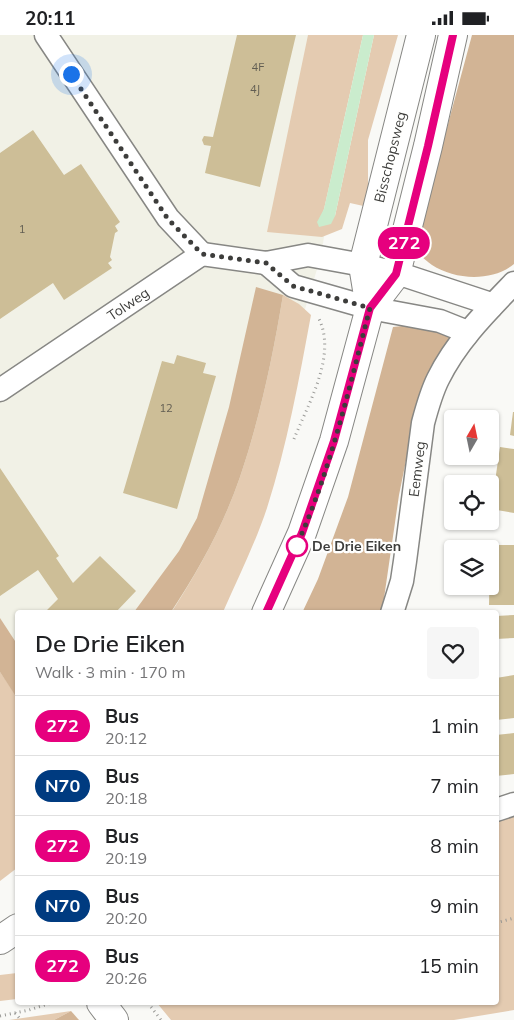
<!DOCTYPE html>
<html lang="en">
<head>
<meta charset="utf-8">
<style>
	body { margin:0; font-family:Mulish,sans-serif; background:#f6f6f6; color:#202124; height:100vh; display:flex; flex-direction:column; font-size:19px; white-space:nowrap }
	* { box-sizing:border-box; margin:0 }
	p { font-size:16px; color:#757577 }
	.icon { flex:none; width:28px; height:28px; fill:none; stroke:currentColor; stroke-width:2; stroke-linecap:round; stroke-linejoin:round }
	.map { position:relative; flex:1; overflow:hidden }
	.details { position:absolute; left:15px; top:575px; width:484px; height:395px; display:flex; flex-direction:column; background:#fff; border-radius:5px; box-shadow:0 1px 4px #0004 }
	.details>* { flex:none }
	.badge { padding:0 10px; border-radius:16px; font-size:18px; line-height:32px }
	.needle { width:32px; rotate:9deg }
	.controls { position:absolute; left:444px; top:375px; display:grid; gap:10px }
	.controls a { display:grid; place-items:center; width:55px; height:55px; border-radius:5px; background:#fff; box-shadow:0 1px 4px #0004; font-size:25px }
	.you { position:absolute; width:25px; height:25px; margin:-12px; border:4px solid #fff; border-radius:50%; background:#1a73e8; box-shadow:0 0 0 8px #1a73e833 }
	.map>.badge { position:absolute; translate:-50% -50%; box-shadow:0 0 0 2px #fff }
	.round { display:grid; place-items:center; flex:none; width:52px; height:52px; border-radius:5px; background:#f6f6f6 }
	.overview { display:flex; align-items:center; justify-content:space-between; height:85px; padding:0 20px }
	h1 { font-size:24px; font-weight:600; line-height:38px }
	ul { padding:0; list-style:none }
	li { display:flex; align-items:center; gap:15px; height:60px; padding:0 20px; border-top:1px solid #e0e0e0 }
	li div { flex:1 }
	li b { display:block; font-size:19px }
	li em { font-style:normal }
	li .badge { min-width:55px; font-weight:700; text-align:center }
	.status { display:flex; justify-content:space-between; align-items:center; height:35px; padding:0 25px; background:#fff; direction:ltr }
	.status svg { height:14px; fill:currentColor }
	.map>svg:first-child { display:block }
</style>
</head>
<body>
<div class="status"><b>20:11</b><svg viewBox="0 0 49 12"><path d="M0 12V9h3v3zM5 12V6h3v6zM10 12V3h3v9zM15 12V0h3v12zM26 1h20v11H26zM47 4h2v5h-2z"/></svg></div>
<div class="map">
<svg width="514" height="985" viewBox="0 0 514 985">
	<rect width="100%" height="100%" fill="#f9f9f6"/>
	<path fill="#f1f1e6" d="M0 0H356L321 221 214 577 18 578 17 795 0 810Z"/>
	<g fill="#e4cbb1">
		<path d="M308 0H363L324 174 320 184 335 181 374 0H398L368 105V172L350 168 342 194 322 202 267 197Z"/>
		<path d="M283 260 299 269 311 280C299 345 287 410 267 473 255 509 238 543 223 577L171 578C199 535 224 489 240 442 260 383 273 321 283 260Z"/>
		<path d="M0 637 18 663 17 833 0 846Z"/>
		<path d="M514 781V975L454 985H171L157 968H496V787Z"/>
		<path d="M17 938V964L0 966V940Z"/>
		<path d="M71 976 54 985H9Z"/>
	</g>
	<g fill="#d2b495">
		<path d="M472 0H514V229C492 247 455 245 432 230 426 226 420 220 414 215Z"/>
		<path d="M256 252 283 260C273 321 260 383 240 442 224 489 199 535 171 577H134L179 516 197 483 229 372Z"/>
		<path d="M430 288 450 300 414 386 399 460 382 577 302 578 318 544 348 462 393 292Z"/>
		<path d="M0 583 17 609V663L0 637Z"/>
		<path d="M71 976 79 985H54Z"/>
	</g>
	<path fill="#caeccd" d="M363 0H374L335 181 331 189 319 192 317 187 324 174Z"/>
	<g fill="#cdbe97">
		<path d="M237 0H296L260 152 205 138 211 111 204 110 202 105 204 101 213 102Z"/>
		<path d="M33 95 64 140 81 129 120 187 115 191 118 196 115 198 110 222 112 225 108 228 112 233 64 265 53 248 0 284V118Z"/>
		<path d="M177 320 206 328 203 338 216 341 177 474 123 458 162 326 174 329Z"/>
		<path d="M513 377H514V401L510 400Z"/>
		<path d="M500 412 514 414V478L491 474Z"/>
		<path d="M0 433 59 521 56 523 73 548 100 521 136 556 115 578H44L58 564 38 535 0 561Z"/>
		<path d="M486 510H514V570H489L490 514H486Z"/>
		<path d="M514 580V603L496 604V581Z"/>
		<path d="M514 640V683L496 685V643Z"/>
		<path d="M514 698V739L496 741V700Z"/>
	</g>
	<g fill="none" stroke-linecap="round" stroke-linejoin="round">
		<defs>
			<g id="minor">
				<path d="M46 0 168 183 202 219"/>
				<path d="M266 228 293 251 370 273 440 286 460 294 467 299"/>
				<path d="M0 355 202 219 266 228 308 220 363 230 403 240 485 267 491 272"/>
				<path d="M392 578 402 546 405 526 423 388C427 373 431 358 438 344 456 307 486 277 514 248"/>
				<path d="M496 775 514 769"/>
			</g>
			<path id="tertiary" d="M101 968 114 985"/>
			<g id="secondary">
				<path d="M370 273 363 230 421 0"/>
				<path d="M266 578 302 498 334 406 370 273 396 239 428 111 453 0"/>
				<path d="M0 905 18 893"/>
			</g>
		</defs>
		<use href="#minor" stroke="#878784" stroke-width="25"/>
		<use href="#tertiary" stroke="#878784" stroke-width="30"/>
		<use href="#secondary" stroke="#878784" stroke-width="30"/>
		<g stroke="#999996" stroke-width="3" stroke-dasharray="1 4" stroke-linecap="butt">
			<path d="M294 404C308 369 337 321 319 284"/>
			<path d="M496 888 514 883"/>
			<path d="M148 968 161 985"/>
			<path d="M15 978 21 985"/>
			<path d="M0 981 29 975 51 968"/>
		</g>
		<use href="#minor" stroke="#fff" stroke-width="22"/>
		<use href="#tertiary" stroke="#fff" stroke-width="28"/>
		<use href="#secondary" stroke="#fff" stroke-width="28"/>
	</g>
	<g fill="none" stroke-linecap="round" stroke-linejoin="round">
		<defs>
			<path id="line" d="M266 578 302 498 334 406 370 273 396 239 428 111 453 0"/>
		</defs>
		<use href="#line" stroke="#fff" stroke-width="11"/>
		<use href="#line" stroke="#e6007e" stroke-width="8"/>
		<path stroke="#3d3d3b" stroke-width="5" stroke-dasharray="0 9" d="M71 39 168 184 202 219 266 228 293 251 370 273C349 353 330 439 295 514L297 511"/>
	</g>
	<circle fill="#fff" stroke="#e6007e" stroke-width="2.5" cx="297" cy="511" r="10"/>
	<g text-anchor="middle" stroke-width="4.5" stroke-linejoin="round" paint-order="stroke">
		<g font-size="11" fill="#615d52">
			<text x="258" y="36">4F</text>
			<text x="255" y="58">4J</text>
			<text x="22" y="198">1</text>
			<text x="166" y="377">12</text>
		</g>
		<g font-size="14" fill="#3d3d3b" stroke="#fffffe">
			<text transform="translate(390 122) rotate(-76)" y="5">Bisschopsweg</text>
			<text transform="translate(128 269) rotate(-34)" y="5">Tolweg</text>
			<text transform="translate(417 434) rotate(-83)" y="5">Eemweg</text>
		</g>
		<g font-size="14" font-weight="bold" fill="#3d3d3b" stroke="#fffffe" text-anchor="start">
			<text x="312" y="516">De Drie Eiken</text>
		</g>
	</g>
</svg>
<div class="controls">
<a><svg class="needle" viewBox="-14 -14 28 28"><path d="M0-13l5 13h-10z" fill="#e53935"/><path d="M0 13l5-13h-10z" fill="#757577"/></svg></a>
<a><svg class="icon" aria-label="locate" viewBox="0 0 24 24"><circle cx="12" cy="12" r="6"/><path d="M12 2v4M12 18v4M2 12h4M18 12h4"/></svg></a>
<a><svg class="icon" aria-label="layers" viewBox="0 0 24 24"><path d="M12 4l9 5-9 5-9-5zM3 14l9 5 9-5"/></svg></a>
</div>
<div class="you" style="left:71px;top:39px"></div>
<b class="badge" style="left:404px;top:208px;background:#e6007e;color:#fff">272</b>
<section class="details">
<div class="overview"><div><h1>De Drie Eiken</h1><p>Walk · 3 min · 170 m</p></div><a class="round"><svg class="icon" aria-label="heart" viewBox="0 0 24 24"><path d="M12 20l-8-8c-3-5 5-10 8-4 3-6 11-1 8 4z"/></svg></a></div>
<ul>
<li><span class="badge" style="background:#e6007e;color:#fff">272</span><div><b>Bus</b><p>20:12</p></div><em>1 min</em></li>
<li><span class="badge" style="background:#003b80;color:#fff">N70</span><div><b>Bus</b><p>20:18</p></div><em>7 min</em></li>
<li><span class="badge" style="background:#e6007e;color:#fff">272</span><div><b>Bus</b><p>20:19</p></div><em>8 min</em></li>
<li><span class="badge" style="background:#003b80;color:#fff">N70</span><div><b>Bus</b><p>20:20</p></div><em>9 min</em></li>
<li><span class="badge" style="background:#e6007e;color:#fff">272</span><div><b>Bus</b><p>20:26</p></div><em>15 min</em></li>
</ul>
</section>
</div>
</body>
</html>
